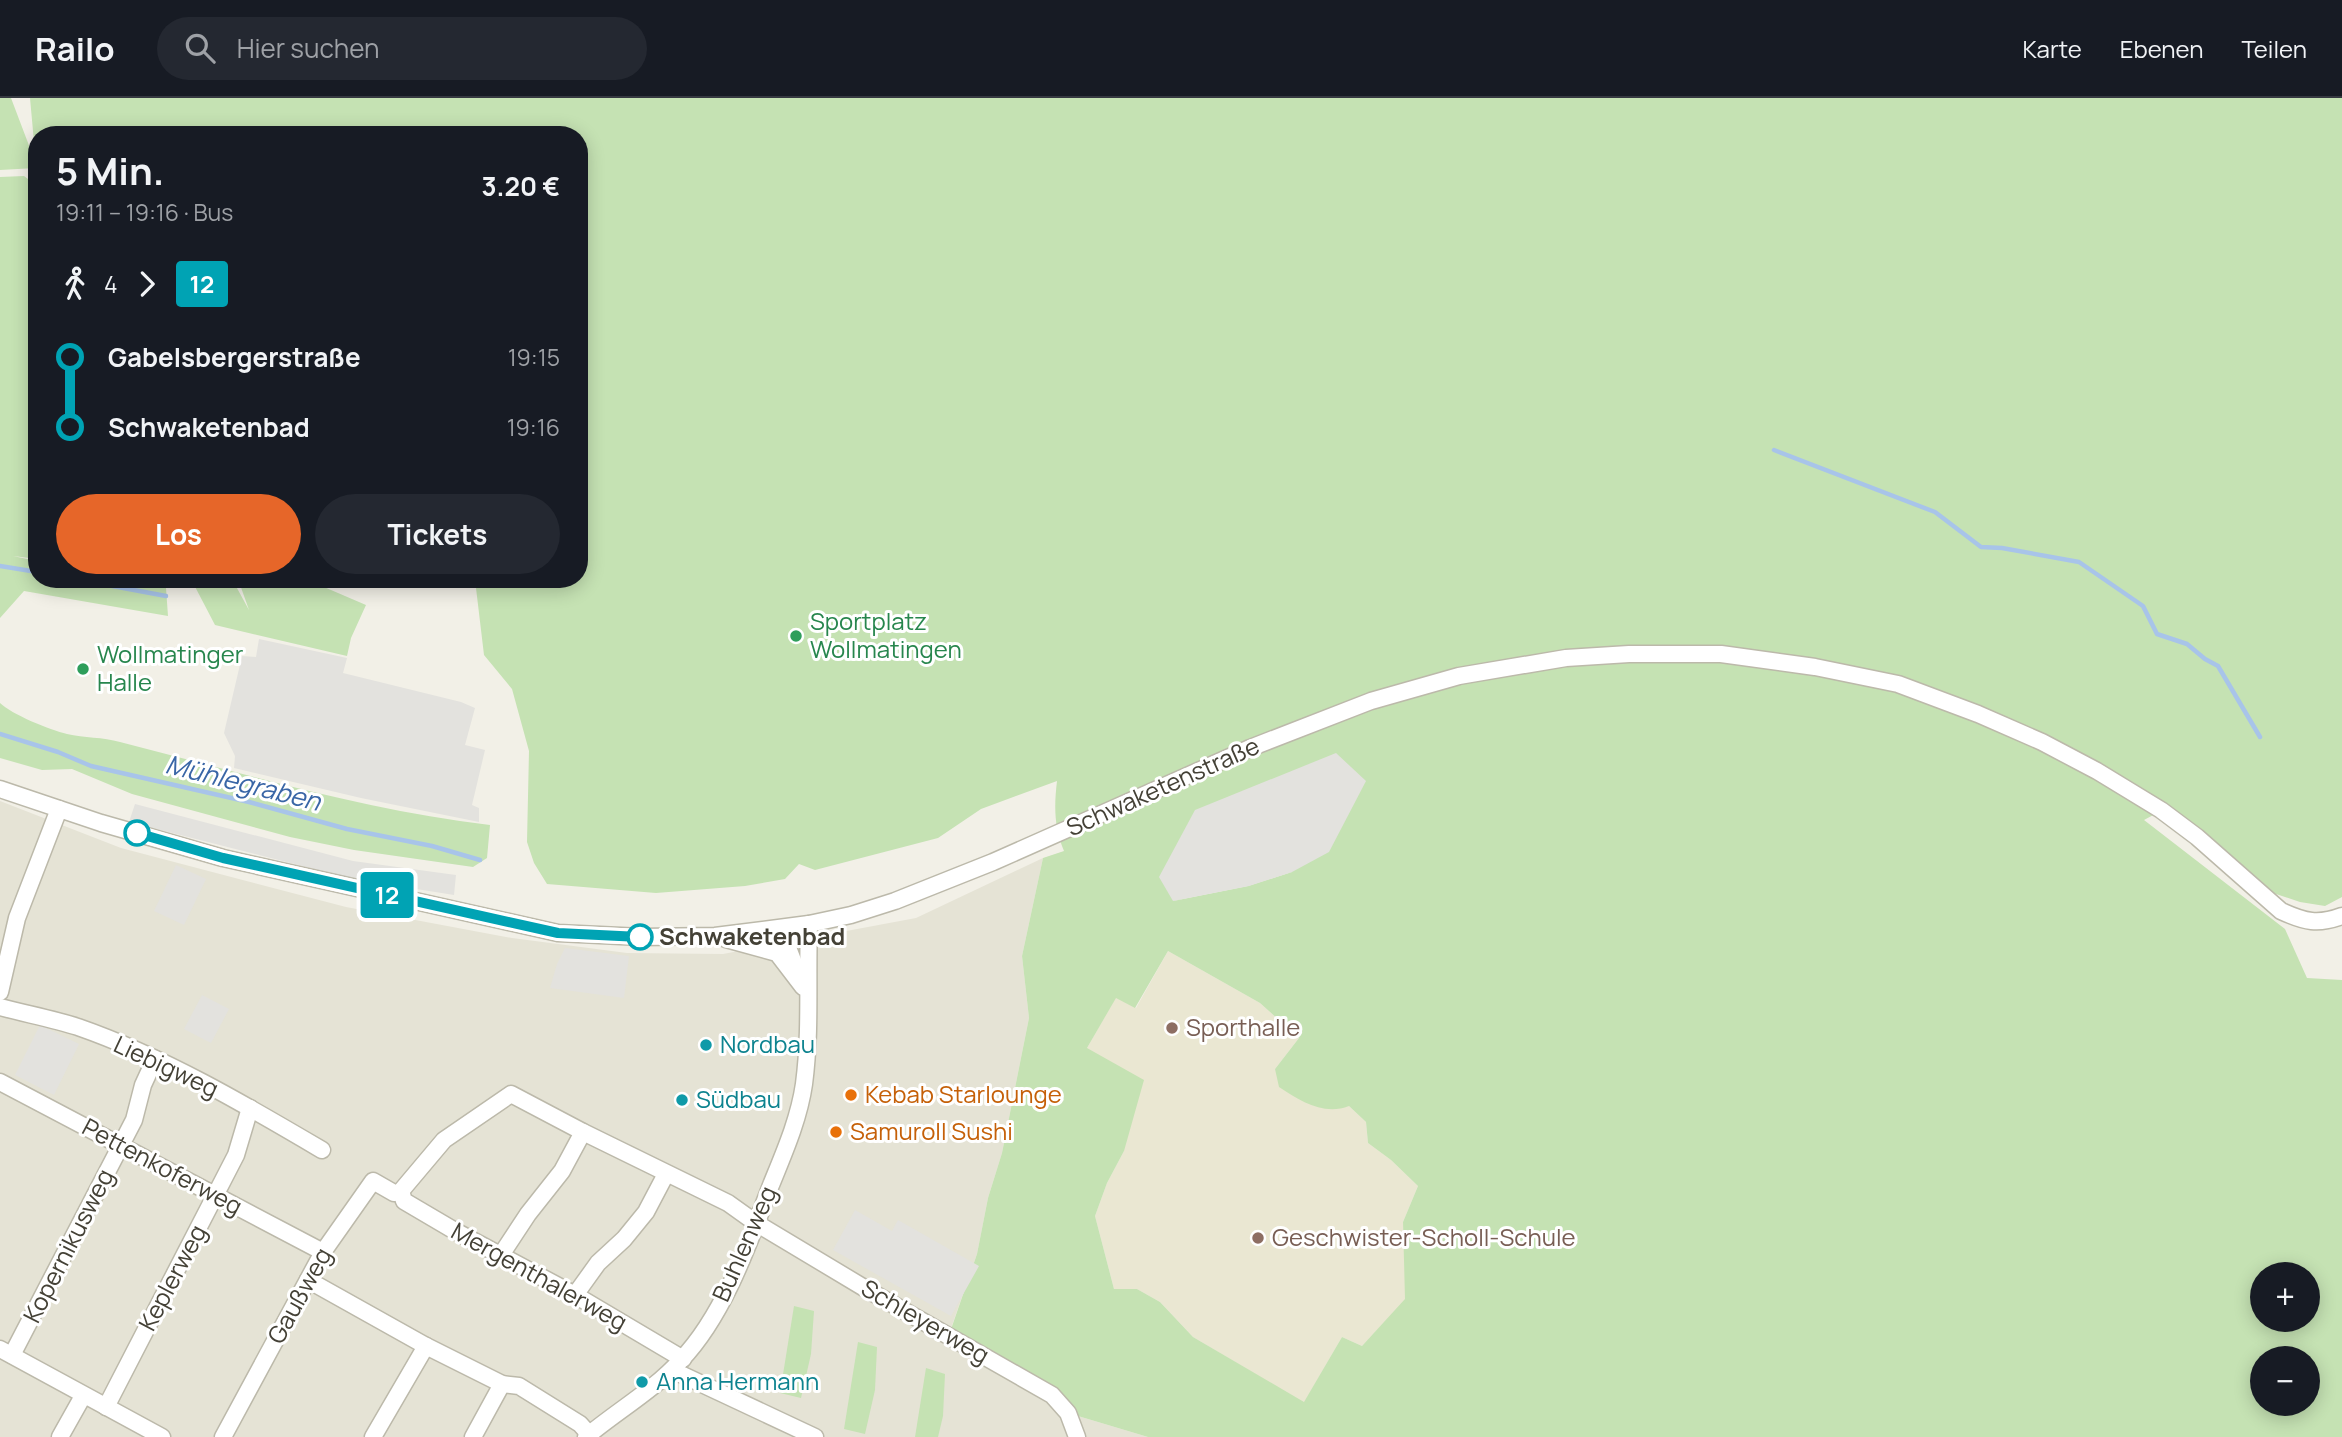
<!DOCTYPE html>
<html lang="de">
<head>
<meta charset="utf-8">
<style>
	body { margin:0; font-family:Manrope,sans-serif; background:#242831; color:#f1f3f6; height:100vh; display:flex; flex-direction:column; font-size:26px; white-space:nowrap }
	* { box-sizing:border-box; margin:0 }
	p { font-size:23px; color:#9ea1a6 }
	.icon { flex:none; width:38px; height:38px; fill:none; stroke:currentColor; stroke-width:2; stroke-linecap:round; stroke-linejoin:round }
	.map { position:relative; flex:1; overflow:hidden }
	.drawer { position:absolute; left:28px; top:28px; width:560px; height:462px; display:flex; flex-direction:column; background:#171b24; border-radius:28px; box-shadow:0 4px 18px #0003 }
	.drawer>* { flex:none }
	.badge { padding:0 14px; border-radius:5px; font-size:24px; line-height:46px }
	.buttons { position:absolute; left:2250px; top:1164px; display:grid; gap:14px }
	.buttons a { display:grid; place-items:center; width:70px; height:70px; border-radius:50%; background:#171b24; box-shadow:0 4px 18px #0003; font-size:35px }
	.map>.badge { position:absolute; translate:-50% -50%; box-shadow:0 0 0 4px #fff }
	.legs { display:flex; align-items:center; gap:10px; height:77px; padding:0 28px; font-size:23px }
	.legs p { margin-inline-start:auto }
	.head { display:flex; align-items:center; justify-content:space-between; height:119px; padding:0 28px }
	h1 { font-size:38px; font-weight:700; line-height:52px }
	.action { display:flex; gap:14px; margin-top:auto; padding:14px 28px }
	.action a { flex:1; height:80px; border-radius:42px; background:#e66629; color:#fff; font-size:28px; font-weight:700; line-height:80px; text-align:center }
	.action a+a { background:#242831; color:#f1f3f6 }
	ul { padding:0 28px; list-style:none }
	li { display:flex; align-items:center; gap:24px; height:70px; font-size:26px }
	li i { display:grid; place-items:center; width:10px; height:100%; margin:0 9px; background:currentColor }
	li i::after { content:''; width:18px; height:18px; margin:-9px; border:5px solid; border-radius:50%; background:#171b24 }
	li p { margin-inline-start:auto }
	li:first-child i { background:linear-gradient(#0000 50%,currentColor 0) }
	li:last-child i { background:linear-gradient(currentColor 50%,#0000 0) }
	header { display:flex; align-items:center; gap:42px; box-sizing:border-box; height:98px; padding:0 35px; background:#171b24; border-bottom:2px solid #363941 }
	header strong { font-size:33px }
	nav { display:flex; gap:38px; margin-inline-start:auto; font-size:24px }
	.search { width:490px; height:63px; background:#242831; display:flex; align-items:center; gap:18px; box-sizing:border-box; padding:0 24px; border-radius:38px; color:#9ea1a6; font-size:26px }
	.map>svg:first-child { display:block }
</style>
</head>
<body>
<header>
<strong>Railo</strong>
<div class="search"><svg class="icon" aria-label="search" viewBox="0 0 24 24"><circle cx="10" cy="10" r="6"/><path d="M15 15l6 6"/></svg>Hier suchen</div>
<nav><a>Karte</a><a>Ebenen</a><a>Teilen</a></nav>
</header>
<div class="map">
<svg width="2342" height="1339" viewBox="0 0 2342 1339">
	<rect width="100%" height="100%" fill="#f2f0e7"/>
	<path fill="#e5e3d5" d="M0 703 121 750 346 809 512 840 627 855 723 856 916 820 1043 760 1022 858 1029 920 1002 1055 988 1100 977 1156 949 1236 1068 1315 1148 1339H0Z"/>
	<path fill="#eae7d2" d="M1168 853 1260 905 1299 940 1275 971 1349 1008 1366 1024 1368 1045 1391 1062 1418 1088 1403 1124 1406 1201 1362 1248 1342 1239 1304 1305 1193 1239 1160 1204 1137 1191H1114L1095 1118 1107 1085 1124 1053 1087 950 1116 899 1136 910Z"/>
	<g fill="#c5e2b3" fill-rule="evenodd">
		<path d="M0 0H11L36 66 30 0H2342V799L2325 808 2300 804 2273 795 2170 708 2144 722 2285 831 2307 880 2342 882V1339H1148L1068 1315 949 1237 977 1156 988 1100 1002 1055 1029 920 1022 858 1043 760 1064 753C1054 729 1054 709 1057 683L981 711 938 740 815 772 799 766 785 781 745 788 656 795 547 786 534 765 527 744 529 653 512 591 484 557 476 490V481H579V37H37V461L13 458 37 463V481H124L166 490 168 518 24 493 0 520V79L24 78 32 84 36 70 0 72ZM1292 774 1248 788 1173 803ZM1168 853 1260 905 1299 940 1275 971 1279 989C1300 1003 1324 1018 1349 1008L1366 1024 1368 1045 1391 1062 1418 1088 1403 1124 1405 1201 1362 1248 1342 1239 1304 1304 1193 1239 1160 1204 1137 1191H1114L1095 1118 1107 1085 1124 1053 1144 982 1087 950 1116 900 1135 910ZM2263 1176H2308V1222H2263ZM2263 1260H2308V1306H2263Z"/>
		<path d="M191 481H232L249 512 238 481H317V486L366 507 351 540 347 558 215 527Z"/>
		<path d="M0 605C11 616 50 632 67 636 84 640 103 639 120 644 243 675 363 712 490 727L487 760 473 769 354 752 290 739 132 696 72 671 42 672 0 660Z"/>
		<path d="M794 1208 814 1213 811 1256 801 1300 780 1295Z"/>
		<path d="M858 1244 877 1249 875 1292 865 1336 844 1331Z"/>
		<path d="M926 1270 945 1276 943 1318 938 1339H915Z"/>
	</g>
	<g fill="#e3e2de">
		<path d="M259 541 347 560 343 575 461 604 475 610 465 647 485 652 472 707 479 710V724L361 700 234 670 235 658 224 635 242 558 256 559Z"/>
		<path d="M1336 655 1366 683 1329 754 1292 774 1249 788 1173 803 1159 779 1195 712Z"/>
		<path d="M135 706 353 763 456 777 454 797 354 781 129 724Z"/>
		<path d="M176 767 206 781 184 827 154 813Z"/>
		<path d="M565 850 629 858 624 900 550 890 557 866Z"/>
		<path d="M202 897 229 911 211 945 184 931Z"/>
		<path d="M40 927 79 946 54 997 15 977Z"/>
		<path d="M855 1112 892 1133 898 1122 979 1168 951 1218 833 1152Z"/>
	</g>
	<g fill="none" stroke-linecap="round" stroke-linejoin="round">
		<g stroke="#a8c4e9" stroke-width="4.5">
			<path d="M1774 352 1935 414 1981 449 2002 450 2079 464 2143 508 2157 536 2187 546 2205 561 2218 568 2260 639"/>
			<path d="M0 468 37 474"/>
			<path d="M75 481 166 498"/>
			<path d="M0 636 58 654 91 668 249 704 347 731 432 748 480 762"/>
		</g>
		<defs>
			<g id="street">
				<path d="M0 691 101 725 223 760 558 835 642 839 715 838 809 826 851 817 895 803 993 764 1250 650 1371 603 1459 578 1566 560 1629 556H1721L1815 569 1898 586 1978 616 2042 644 2097 673 2161 712 2197 739 2281 813C2305 824 2318 827 2342 818"/>
				<path d="M781 831 797 873"/>
				<path d="M726 841 777 855 803 889"/>
				<path d="M0 894 17 820 59 711"/>
				<path d="M0 909C26 916 53 921 78 929 164 959 244 1006 322 1052"/>
				<path d="M0 984 323 1154"/>
				<path d="M501 1157 528 1116 562 1073 583 1034"/>
				<path d="M308 1182 426 1248 502 1286 519 1288 580 1326 589 1336"/>
				<path d="M575 1197 598 1165 624 1141 646 1114 666 1076"/>
				<path d="M0 1251 162 1339"/>
				<path d="M12 1257 134 1022 143 987 155 961"/>
				<path d="M683 1261 575 1197 455 1133 404 1103 401 1093 444 1042 511 996 583 1034 728 1105 756 1125 866 1191 1052 1297 1068 1315 1077 1339"/>
				<path d="M672 1272 815 1339"/>
				<path d="M106 1309 236 1057 250 1010"/>
				<path d="M60 1339 83 1298"/>
				<path d="M223 1339 323 1154 373 1083 394 1095"/>
				<path d="M373 1339 426 1248"/>
				<path d="M473 1339 502 1286"/>
				<path d="M586 1339C617 1313 654 1292 681 1262 724 1217 749 1145 771 1087 784 1055 799 1021 804 986 811 933 807 880 809 826"/>
			</g>
		</defs>
		<use href="#street" stroke="#bcb9aa" stroke-width="19"/>
		<use href="#street" stroke="#fff" stroke-width="16"/>
	</g>
	<g fill="none" stroke-linecap="round" stroke-linejoin="round">
		<defs>
			<path id="line-1" d="M137 735 223 760 558 835 640 839"/>
		</defs>
		<use href="#line-1" stroke="#fff" stroke-width="16"/>
		<use href="#line-1" stroke="#00a3b4" stroke-width="10"/>
	</g>
	<g fill="#2e9e5b" stroke="#fff" stroke-width="2.5">
		<circle cx="796" cy="538" r="7"/>
		<circle cx="83" cy="571" r="7"/>
	</g>
	<g fill="#fff" stroke="#00a3b4" stroke-width="3.5">
		<circle cx="137" cy="735" r="12"/>
		<circle cx="640" cy="839" r="12"/>
	</g>
	<g fill="#8d6e63" stroke="#fff" stroke-width="2.5">
		<circle cx="1172" cy="930" r="7"/>
		<circle cx="1258" cy="1140" r="7"/>
	</g>
	<g fill="#0f9aa8" stroke="#fff" stroke-width="2.5">
		<circle cx="706" cy="947" r="7"/>
		<circle cx="682" cy="1002" r="7"/>
		<circle cx="642" cy="1284" r="7"/>
	</g>
	<g fill="#e8710a" stroke="#fff" stroke-width="2.5">
		<circle cx="851" cy="997" r="7"/>
		<circle cx="836" cy="1034" r="7"/>
	</g>
	<g text-anchor="middle" stroke-width="6" stroke-linejoin="round" paint-order="stroke">
		<g font-size="24" fill="#27864d" stroke="#fff" text-anchor="start">
			<text x="810" y="532">Sportplatz<tspan x="810" dy="28">Wollmatingen</tspan></text>
			<text x="97" y="565">Wollmatinger<tspan x="97" dy="28">Halle</tspan></text>
		</g>
		<g font-size="24" fill="#444136" stroke="#fff">
			<text transform="translate(1163 689) rotate(-24)" y="8">Schwaketenstraße</text>
			<text transform="translate(166 969) rotate(25)" y="8">Liebigweg</text>
			<text transform="translate(162 1069) rotate(28)" y="8">Pettenkoferweg</text>
			<text transform="translate(745 1146) rotate(-66)" y="8">Buhlenweg</text>
			<text transform="translate(69 1148) rotate(-63)" y="8">Kopernikusweg</text>
			<text transform="translate(539 1179) rotate(29)" y="8">Mergenthalerweg</text>
			<text transform="translate(173 1180) rotate(-62)" y="8">Keplerweg</text>
			<text transform="translate(300 1198) rotate(-61)" y="8">Gaußweg</text>
			<text transform="translate(925 1224) rotate(30)" y="8">Schleyerweg</text>
		</g>
		<g font-size="24" font-weight="bold" fill="#444136" stroke="#fff" text-anchor="start">
			<text x="659" y="847">Schwaketenbad</text>
		</g>
		<g font-size="24" fill="#785e54" stroke="#fff" text-anchor="start">
			<text x="1186" y="938">Sporthalle</text>
			<text x="1272" y="1148">Geschwister-Scholl-Schule</text>
		</g>
		<g font-size="24" fill="#0d838f" stroke="#fff" text-anchor="start">
			<text x="720" y="955">Nordbau</text>
			<text x="696" y="1010">Südbau</text>
			<text x="656" y="1292">Anna Hermann</text>
		</g>
		<g font-size="24" fill="#c56008" stroke="#fff" text-anchor="start">
			<text x="865" y="1005">Kebab Starlounge</text>
			<text x="850" y="1042">Samuroll Sushi</text>
		</g>
		<g font-size="26" font-style="italic" fill="#3966a6" stroke="#fff">
			<text transform="translate(243 685) rotate(14)" y="9">Mühlegraben</text>
		</g>
	</g>
</svg>
<div class="buttons">
<a>+</a>
<a>−</a>
</div>
<b class="badge" style="left:387px;top:797px;background:#00a3b4;color:#fff">12</b>
<section class="drawer">
<div class="head"><div><h1>5 Min.</h1><p>19:11 – 19:16 · Bus</p></div><b>3.20 €</b></div>
<div class="legs"><svg class="icon" aria-label="walk" viewBox="0 0 24 24"><circle cx="13" cy="4" r="2"/><path d="M13 8l-2 6 4 7M11 14l-3 7M7 12l3-4h3l4 4"/></svg>4<svg class="icon" aria-label="forward" viewBox="0 0 24 24"><path d="M9 5l7 7-7 7"/></svg><b class="badge" style="background:#00a3b4;color:#fff">12</b></div>
<ul>
<li><i style="color:#00a3b4"></i><b>Gabelsbergerstraße</b><p>19:15</p></li>
<li><i style="color:#00a3b4"></i><b>Schwaketenbad</b><p>19:16</p></li>
</ul>
<div class="action"><a>Los</a><a>Tickets</a></div>
</section>
</div>
</body>
</html>
